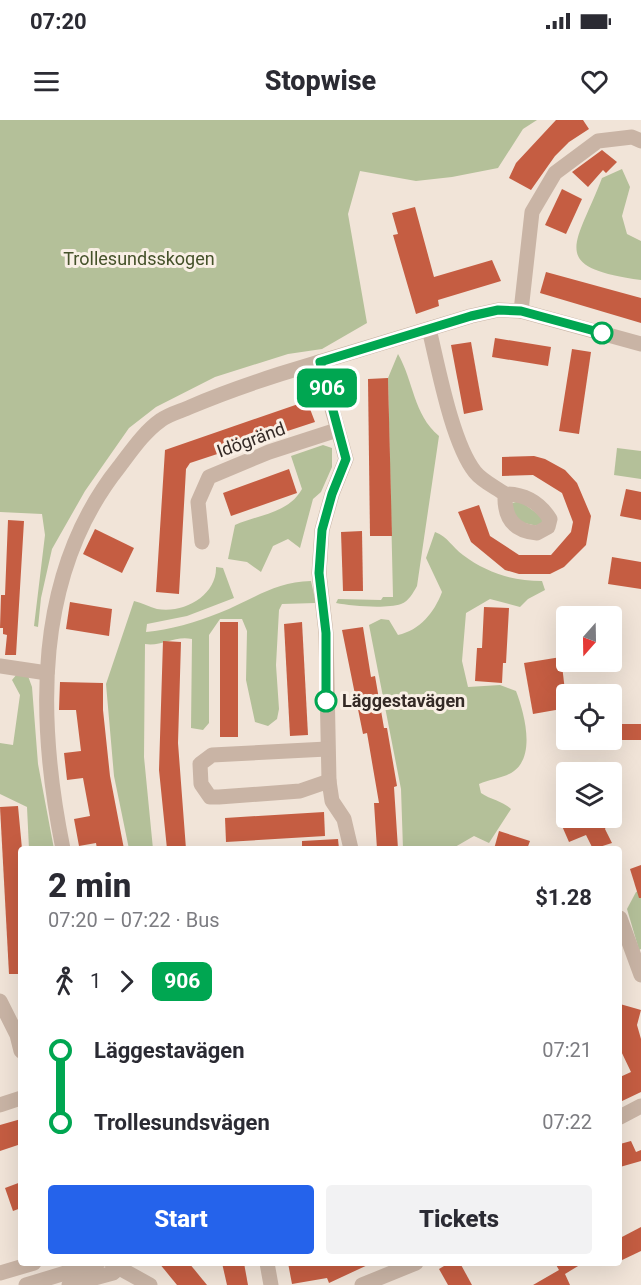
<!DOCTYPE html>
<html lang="en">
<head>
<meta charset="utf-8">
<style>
	body { margin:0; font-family:Roboto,sans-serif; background:#f2f2f3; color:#2b2b33; height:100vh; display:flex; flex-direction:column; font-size:22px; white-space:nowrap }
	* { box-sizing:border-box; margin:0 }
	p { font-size:20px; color:#7c7c81 }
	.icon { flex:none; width:33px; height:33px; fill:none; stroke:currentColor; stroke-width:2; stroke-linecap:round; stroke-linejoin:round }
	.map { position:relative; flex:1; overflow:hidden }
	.side { position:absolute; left:18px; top:726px; width:604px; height:420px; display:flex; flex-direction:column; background:#fff; border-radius:6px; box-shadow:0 6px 24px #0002 }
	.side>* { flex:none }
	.badge { padding:0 12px; border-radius:9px; font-size:21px; line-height:39px }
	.needle { width:39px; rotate:200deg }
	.tools { position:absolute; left:556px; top:486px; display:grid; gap:12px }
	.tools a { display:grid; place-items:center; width:66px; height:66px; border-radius:6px; background:#fff; box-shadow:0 6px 24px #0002; font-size:30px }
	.map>.badge { position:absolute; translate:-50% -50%; box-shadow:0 0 0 3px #fff }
	.legs { display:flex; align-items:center; gap:9px; height:66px; padding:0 30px; font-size:20px }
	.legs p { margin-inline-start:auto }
	.headline { display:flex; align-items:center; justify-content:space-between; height:102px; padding:0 30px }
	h1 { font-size:33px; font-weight:800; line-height:45px }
	.primary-button { display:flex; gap:12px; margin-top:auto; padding:12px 30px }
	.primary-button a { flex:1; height:69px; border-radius:6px; background:#2563eb; color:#fff; font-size:24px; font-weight:800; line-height:69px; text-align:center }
	.primary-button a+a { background:#f2f2f3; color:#2b2b33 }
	ul { padding:0 30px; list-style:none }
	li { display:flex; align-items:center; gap:21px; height:72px; font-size:22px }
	li i { display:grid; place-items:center; width:9px; height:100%; margin:0 8px; background:currentColor }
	li i::after { content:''; width:15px; height:15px; margin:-8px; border:4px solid; border-radius:50%; background:#fff }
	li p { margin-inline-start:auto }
	li:first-child i { background:linear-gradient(#0000 50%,currentColor 0) }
	li:last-child i { background:linear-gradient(currentColor 50%,#0000 0) }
	.status { display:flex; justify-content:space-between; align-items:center; height:42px; padding:0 30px; background:#fff; direction:ltr }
	.status svg { height:16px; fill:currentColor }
	header { display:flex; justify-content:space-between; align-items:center; height:78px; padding:0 30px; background:#fff; font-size:27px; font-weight:800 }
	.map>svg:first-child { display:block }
</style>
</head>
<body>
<div class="status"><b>07:20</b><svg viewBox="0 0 49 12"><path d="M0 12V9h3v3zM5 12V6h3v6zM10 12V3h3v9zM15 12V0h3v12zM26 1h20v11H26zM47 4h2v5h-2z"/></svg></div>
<header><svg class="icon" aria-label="menu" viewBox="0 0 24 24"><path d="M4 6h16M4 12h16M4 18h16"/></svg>Stopwise<svg class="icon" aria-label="heart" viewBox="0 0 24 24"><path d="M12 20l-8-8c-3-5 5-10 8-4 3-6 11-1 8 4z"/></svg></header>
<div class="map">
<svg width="641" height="1165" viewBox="0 0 641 1165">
	<rect width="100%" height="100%" fill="#f1e4d8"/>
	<g fill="#b4c099">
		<path d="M0 0H537L523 9 498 48 452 57 416 61 360 51 348 94 367 203 322 229 288 234 215 257 156 287 129 308 85 371 52 429 41 478 38 507 34 506 45 415 42 394 0 392Z"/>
		<path d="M622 49 630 67 622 96 627 114 641 121V160C547 147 576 126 602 58Z"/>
		<path d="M398 234C414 262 413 294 439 316L417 466C413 473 409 481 401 484 386 489 351 486 336 483L338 479 381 480 383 477H393L388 258Z"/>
		<path d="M323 325 332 328V347L321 372 313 379 300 428 288 419 273 426 261 452 247 442 228 439 235 405C259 394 288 394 302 369L291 336Z"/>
		<path d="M617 328 641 331V359L614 355Z"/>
		<path d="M520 381 542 397V407L515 401 512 383Z"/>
		<path d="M435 412C448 417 452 427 463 435 487 453 513 461 542 461L545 470 528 479 520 487 490 479 466 493 462 541 468 567 500 565 516 571C524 592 536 635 514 651 505 658 490 659 479 664L481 673C491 680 503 681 511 689L489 723 474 716 455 727 445 729H403L401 669 369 505 381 499 389 500 398 515C420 510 434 493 442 472L426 438Z"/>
		<path d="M216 447 223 448 234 478 187 496 147 504 146 512C169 510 197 502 219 493 252 480 274 462 311 461L316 483 282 484 279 490 276 545 279 589 277 599 268 606 255 602 246 560 247 511 242 499H220L209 515V603L203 610 191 608 192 519C175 515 161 527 145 524L144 637 153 729H129L114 656 106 564 134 481C142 483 150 487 157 489 184 494 217 475 216 447Z"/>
		<path d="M17 554 28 556 32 567 38 644 54 729H29L27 687 0 674V623L13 625 20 575 12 560Z"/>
		<path d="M641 770V829L639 830 627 789 636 772Z"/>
	</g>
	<g fill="#c55d42">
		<path d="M556 0H583L589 9 569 22 555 36 531 70 509 58 516 43Z"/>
		<path d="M602 30 617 42 606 53 603 50 588 67 572 52Z"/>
		<path d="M562 69 582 79 566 114 545 105Z"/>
		<path d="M415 87 434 157 492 140 501 161 438 180 439 186 416 194 393 115 398 114 392 93Z"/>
		<path d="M546 152 641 178V203L540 173Z"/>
		<path d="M495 218 551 227 548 246 492 237Z"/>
		<path d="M471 222 483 290 464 294 451 225Z"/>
		<path d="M572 229 591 232 579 314 559 311Z"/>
		<path d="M388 258 392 416H370L368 259Z"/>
		<path d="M307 281 315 302 190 343 186 349 179 474 156 472 165 330Z"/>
		<path d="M534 336 545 339 565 350 577 363 591 396 586 425 564 447 550 454H519L505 450 471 422 458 392 479 385 490 416 519 435H551L571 412 573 402 562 373 533 355 502 356V337Z"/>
		<path d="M289 349 297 373 231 396 223 373Z"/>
		<path d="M626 369 641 372V400L620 396Z"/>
		<path d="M8 400 24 401 16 535H5L7 515 3 514V508H0L1 475H5Z"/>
		<path d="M95 409 134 428 122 453 83 434Z"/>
		<path d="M362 411 363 471H343L341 412Z"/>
		<path d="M612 437 641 442V469L608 464Z"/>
		<path d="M70 482 112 489 109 516 66 509Z"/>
		<path d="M484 487 509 488 506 543H503L502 563 475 561 477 528H482Z"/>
		<rect x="220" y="502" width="18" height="115"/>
		<path d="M302 502 308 615 290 616 284 504Z"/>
		<path d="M363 507 371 557 375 556 384 608H387L397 666 394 667 398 729H377L374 683H379L367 613 363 614 342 510Z"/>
		<path d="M163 521 181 522 178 623 186 729H167L159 650Z"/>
		<path d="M561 537 567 588 533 594 524 543Z"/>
		<path d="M60 562 103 563V590L110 656 124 729H97L96 723 79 726 74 699 90 696 83 658 67 660 64 633 81 631 76 590H59Z"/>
		<rect x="612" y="604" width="29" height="16"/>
		<path d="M18 686 22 729 21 854H9L0 687Z"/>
		<path d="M324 692 325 716 226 722 225 698Z"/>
		<path d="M576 698H610L605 709 612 723 593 729 586 715 569 722 562 706Z"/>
		<path d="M499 711 530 721 527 729H494Z"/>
		<path d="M338 719 339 729H302V721Z"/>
		<path d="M641 745V778H639L630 749Z"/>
		<path d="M620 884 641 890 637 905 641 919V972L620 982V957L631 952 620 929Z"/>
		<path d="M21 999V1024L0 1031V1005Z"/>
		<path d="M631 1021 636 1032 641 1030V1041L620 1047V1024Z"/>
		<path d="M21 1062V1088L13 1091 5 1068Z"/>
		<path d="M641 1107V1131L620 1141V1118Z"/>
		<path d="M159 1143H189L207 1165H177Z"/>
		<path d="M222 1143H244L248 1165H227Z"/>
		<path d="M288 1143H372L329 1163 327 1158 292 1164Z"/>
		<path d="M449 1143H460L472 1165H448L439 1149Z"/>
		<path d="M555 1143H583L565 1154 570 1165H533L559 1150Z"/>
	</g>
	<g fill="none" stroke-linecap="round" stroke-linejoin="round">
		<g stroke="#c9b4a5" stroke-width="15">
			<path d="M521 191 532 92 555 53 598 21 632 17 641 21"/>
			<path d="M429 209C438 246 452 323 475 352 482 361 495 367 505 374 504 397 513 411 537 413L548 407 550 399C539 382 525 374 505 374"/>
			<path d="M319 242 346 339 332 374 322 410 319 453 326 513 329 661 332 681 344 699 351 729"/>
			<path d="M202 422 198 382 209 357 269 332 337 310"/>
			<path d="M0 546 47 553"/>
			<path d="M327 629 212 635 200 644 201 664 210 677H219L300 671 329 661"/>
			<path d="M63 729C37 600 33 455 119 347 132 330 144 312 161 300 169 294 181 291 190 287 220 274 249 264 280 254 343 235 407 216 471 196L498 190 521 191 641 224"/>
			<path d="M620 798 641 855"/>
			<path d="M0 881 17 915 21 931"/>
			<path d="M0 985 21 978"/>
			<path d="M620 997 641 986"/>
			<path d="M267 1143 271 1165"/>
			<path d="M112 1144 150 1165"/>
			<path d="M0 1153 34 1143"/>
			<path d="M26 1165 98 1143"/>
			<path d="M69 1165 113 1153 119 1148"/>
			<path d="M362 1165 416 1143"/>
		</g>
	</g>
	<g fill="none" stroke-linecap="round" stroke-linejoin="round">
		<defs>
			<path id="line-1" d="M326 581V513L319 453 322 410 332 374 346 339 320 242 471 196 498 190 521 191 602 213"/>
		</defs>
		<use href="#line-1" stroke="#fff" stroke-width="14"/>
		<use href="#line-1" stroke="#00a651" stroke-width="9"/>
	</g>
	<g fill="#fff" stroke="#00a651" stroke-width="3">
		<circle cx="602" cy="213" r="10"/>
		<circle cx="326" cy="581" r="10"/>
	</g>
	<g text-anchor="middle" stroke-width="6" stroke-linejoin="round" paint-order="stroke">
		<g font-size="18" fill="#45522a" stroke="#f9efe5">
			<text x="139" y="145">Trollesundsskogen</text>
		</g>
		<g font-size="18" fill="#342a26" stroke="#f9efe5">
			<text transform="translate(251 320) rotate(-20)" y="6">Idögränd</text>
		</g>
		<g font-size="18" font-weight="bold" fill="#342a26" stroke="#f9efe5" text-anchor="start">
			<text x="342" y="587">Läggestavägen</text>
		</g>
	</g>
</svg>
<div class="tools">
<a><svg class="needle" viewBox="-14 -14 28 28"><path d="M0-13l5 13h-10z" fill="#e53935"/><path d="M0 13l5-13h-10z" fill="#7c7c81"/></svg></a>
<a><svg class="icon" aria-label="locate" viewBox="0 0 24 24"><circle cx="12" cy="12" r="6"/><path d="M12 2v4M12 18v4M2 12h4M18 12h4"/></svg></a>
<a><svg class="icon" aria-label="layers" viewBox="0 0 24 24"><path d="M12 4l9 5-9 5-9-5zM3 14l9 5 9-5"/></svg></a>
</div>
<b class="badge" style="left:327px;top:268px;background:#00a651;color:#fff">906</b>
<section class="side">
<div class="headline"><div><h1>2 min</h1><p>07:20 – 07:22 · Bus</p></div><b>$1.28</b></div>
<div class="legs"><svg class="icon" aria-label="walk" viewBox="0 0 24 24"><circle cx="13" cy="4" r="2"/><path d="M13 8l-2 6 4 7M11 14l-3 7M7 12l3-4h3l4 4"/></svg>1<svg class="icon" aria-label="forward" viewBox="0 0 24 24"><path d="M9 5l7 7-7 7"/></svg><b class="badge" style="background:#00a651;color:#fff">906</b></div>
<ul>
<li><i style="color:#00a651"></i><b>Läggestavägen</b><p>07:21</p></li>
<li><i style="color:#00a651"></i><b>Trollesundsvägen</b><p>07:22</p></li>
</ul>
<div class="primary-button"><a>Start</a><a>Tickets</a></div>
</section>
</div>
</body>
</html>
